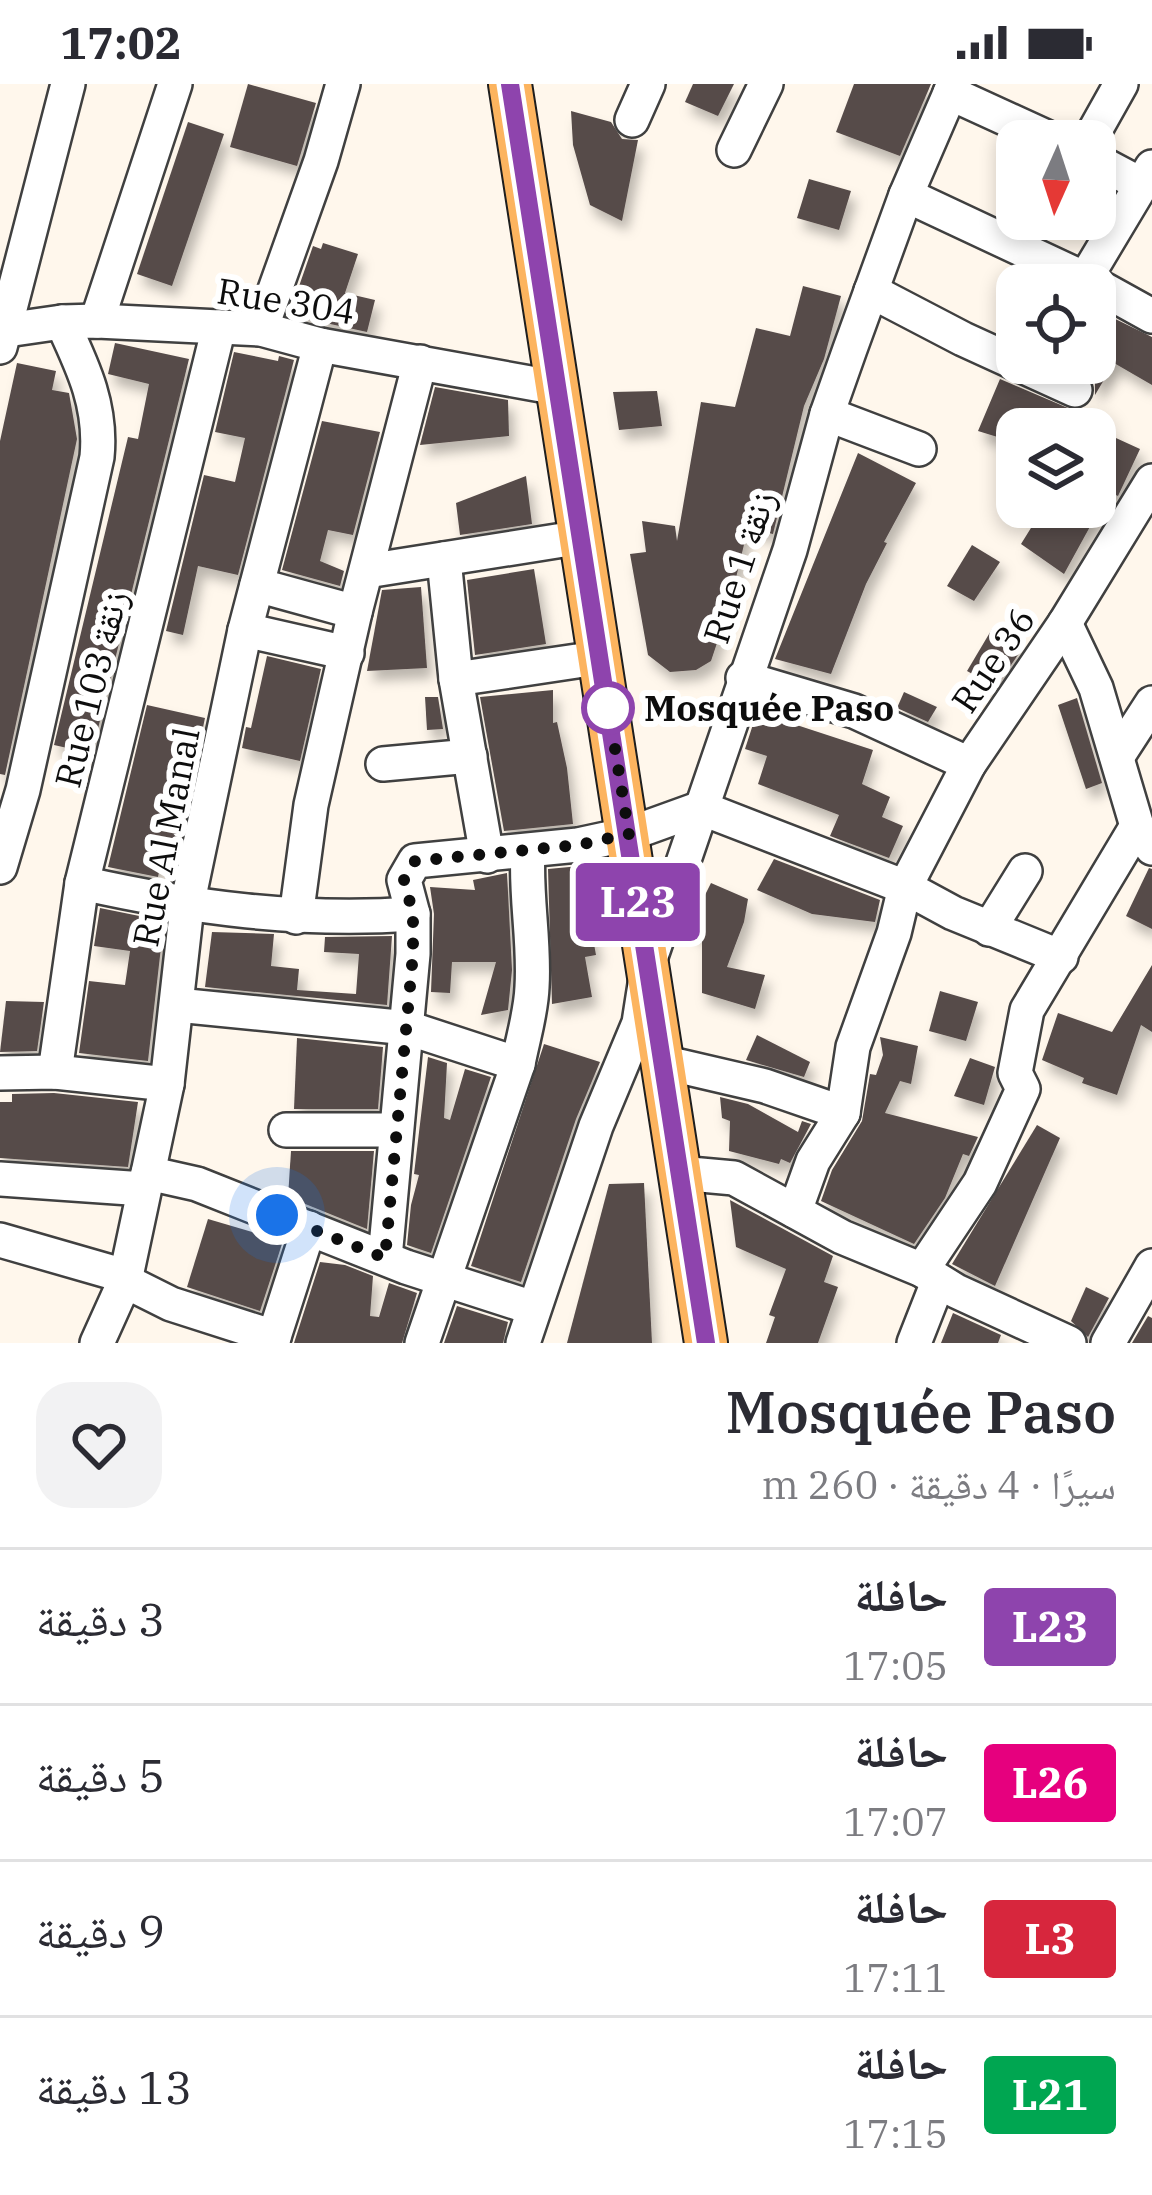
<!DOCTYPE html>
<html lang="ar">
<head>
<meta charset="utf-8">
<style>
	body { margin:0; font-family:"IBM Plex Serif","Noto Naskh Arabic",serif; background:#f2f2f3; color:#2b2b33; direction:rtl; height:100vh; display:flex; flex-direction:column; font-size:45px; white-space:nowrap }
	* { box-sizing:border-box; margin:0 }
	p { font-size:39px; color:#7c7c81 }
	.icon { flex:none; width:66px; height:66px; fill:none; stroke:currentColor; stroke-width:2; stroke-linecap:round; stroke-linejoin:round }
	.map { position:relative; height:1259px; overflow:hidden; direction:ltr }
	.panel { display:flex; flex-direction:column; background:#fff; flex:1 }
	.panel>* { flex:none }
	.badge { padding:0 24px; border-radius:9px; font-size:42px; line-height:78px }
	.needle { width:78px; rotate:183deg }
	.fabs { position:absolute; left:996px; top:36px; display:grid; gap:24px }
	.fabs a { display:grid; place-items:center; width:120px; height:120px; border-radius:24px; background:#fff; box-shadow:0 6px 18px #0003; font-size:60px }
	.you { position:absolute; width:60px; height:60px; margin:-30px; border:9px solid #fff; border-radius:50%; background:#1a73e8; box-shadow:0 0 0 18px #1a73e833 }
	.map>.badge { position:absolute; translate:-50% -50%; box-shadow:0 0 0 6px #fff }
	.round { display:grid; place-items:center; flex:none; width:126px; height:126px; border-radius:36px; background:#f2f2f3 }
	.overview { display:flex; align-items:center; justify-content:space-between; height:204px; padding:0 36px }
	h1 { font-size:57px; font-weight:600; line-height:90px }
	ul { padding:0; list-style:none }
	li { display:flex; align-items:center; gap:36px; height:156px; padding:0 36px; border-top:3px solid #e1e1e2 }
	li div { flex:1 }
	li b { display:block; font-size:45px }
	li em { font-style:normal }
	li .badge { min-width:132px; font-weight:700; text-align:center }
	.status { display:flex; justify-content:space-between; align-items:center; height:84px; padding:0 60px; background:#fff; direction:ltr }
	.status svg { height:33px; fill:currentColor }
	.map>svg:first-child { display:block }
</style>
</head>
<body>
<div class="status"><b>17:02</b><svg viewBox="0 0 49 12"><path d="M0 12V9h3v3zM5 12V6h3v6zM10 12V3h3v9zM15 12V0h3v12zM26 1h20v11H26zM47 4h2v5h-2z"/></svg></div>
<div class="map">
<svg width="1152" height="1259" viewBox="0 0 1152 1259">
	<defs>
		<filter id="shadow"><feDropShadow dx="5.5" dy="10" stdDeviation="6" flood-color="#0004"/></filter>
	</defs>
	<rect width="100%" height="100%" fill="#fff7ec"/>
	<g fill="#564b49" filter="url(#shadow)">
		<path d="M248 0 316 19 297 82 230 63Z"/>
		<path d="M693 0H734L718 32 685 18Z"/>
		<path d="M854 0H931L900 72 836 48Z"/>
		<path d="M571 27 611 38 622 55 638 56 622 137 590 121 573 61Z"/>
		<path d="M188 38 224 50 172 202 137 190Z"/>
		<path d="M809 95 851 107 839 146 797 134Z"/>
		<path d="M323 159 358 170 345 209 375 216 367 248 289 231 313 162 321 165Z"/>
		<path d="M803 202 841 212 824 275 804 322 773 450 748 444 729 523 711 577 696 586 670 588 648 571 630 470 646 468 642 437 675 442 677 457 701 318 735 323 756 244 790 252Z"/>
		<path d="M1101 228 1152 253V301L1114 279 1095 311V239Z"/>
		<path d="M115 259 189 275 93 665 86 663 85 668 54 661 128 353 138 355 149 300 108 290Z"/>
		<path d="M234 268 278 277 279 272 294 276 238 491 198 482 183 551 166 547 204 391 235 398 245 354 215 348Z"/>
		<path d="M17 279 56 287 52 306 69 309 77 355 5 691 0 690V357Z"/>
		<path d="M1000 295 1075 327 1070 333 1140 365 1118 412 1109 408 1064 490 1021 460 1044 423H1095V345H1017V359L978 347Z"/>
		<path d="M435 303 508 316 509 352 420 361Z"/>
		<path d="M657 307 662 342 619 346 613 308Z"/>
		<path d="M322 337 380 348 353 451 328 446 320 477 344 487 340 502 282 486Z"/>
		<path d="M858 369 916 399 884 458 887 459 866 500 831 590 775 575Z"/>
		<path d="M526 392 532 440 460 451 456 419Z"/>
		<path d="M972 461 1000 478 974 517 947 502Z"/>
		<path d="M534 485 546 560 475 571 467 496Z"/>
		<path d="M421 503 427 584 367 587 382 506Z"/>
		<path d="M992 545 1022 565 996 603 967 587Z"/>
		<path d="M267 572 321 585 300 677 242 664 246 643 251 644Z"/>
		<path d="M553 606V639L557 638 567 684 573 740 504 747 480 613Z"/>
		<path d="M904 608 937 623 928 638 897 624Z"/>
		<path d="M425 613H438L443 645 427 646Z"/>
		<path d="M1077 614 1102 699 1086 705 1058 621Z"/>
		<path d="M147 621 205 634 176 771 163 768 158 793 108 783Z"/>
		<path d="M757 628 873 666 862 700 890 713 882 733 903 742 889 774 830 752 839 731 758 700 767 672 745 665Z"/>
		<path d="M774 775 880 816 875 838 812 830 757 806Z"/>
		<path d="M580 782 596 871 585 873 592 913 552 920 548 785Z"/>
		<path d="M1149 784 1152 785V845L1126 832Z"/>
		<path d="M507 789 512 886 508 926 481 931 496 878H452L450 909 431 908 434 830 430 803 475 806 473 796Z"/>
		<path d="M711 799 748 815 744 838 727 883 765 891 755 925 702 909V850L688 845Z"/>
		<path d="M100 824 164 837 148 977 79 969 89 897 125 901 130 867 94 862Z"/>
		<path d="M212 848 274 850 271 882 299 885 297 906 356 910 359 870 324 868 325 853 392 852 387 921 205 903Z"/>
		<path d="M1152 881V948L1141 941 1117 1011 1082 999 1084 994 1042 976 1058 929 1112 948Z"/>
		<path d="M940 907 978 918 966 957 929 947Z"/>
		<path d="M6 917 44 918 37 967 0 968Z"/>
		<path d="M757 951 810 978 804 993 746 976Z"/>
		<path d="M880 953 918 962 911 1000 900 997 885 1029 978 1053 969 1072 963 1070 945 1114 914 1160 821 1117 832 1086 862 1037 870 990 876 991 883 971Z"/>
		<path d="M297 954 383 963 378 1025H294Z"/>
		<path d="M544 960 600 978 576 1035 521 1198 471 1182Z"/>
		<path d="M428 973 447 979 444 1034 450 1036 465 985 491 993 431 1169 407 1161 411 1121 419 1091 414 1090Z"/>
		<path d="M970 974 995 983 984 1021 954 1012Z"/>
		<path d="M54 1009 138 1018 128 1083 0 1074V1018H12V1010Z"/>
		<path d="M720 1013 748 1020 798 1048 802 1037 811 1040 790 1079 781 1075 779 1080 729 1067 730 1037 722 1034Z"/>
		<path d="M1037 1041 1060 1054 995 1202 952 1180Z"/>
		<path d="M291 1067H374L367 1145 288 1113Z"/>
		<path d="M644 1099 652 1259H567L609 1100Z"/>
		<path d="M730 1116 833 1172 824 1198 838 1203 818 1259H766L775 1233 769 1231 786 1185 736 1163Z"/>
		<path d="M208 1135 283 1157 260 1227 187 1203Z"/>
		<path d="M320 1178 345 1181 373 1192 370 1232 379 1233 389 1199 417 1209 402 1259H294Z"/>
		<path d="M1086 1203 1109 1214 1088 1253 1071 1237Z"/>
		<path d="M457 1222 508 1238 503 1259H444Z"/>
		<path d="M953 1229 1001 1251 998 1259H941Z"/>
		<path d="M1148 1232 1152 1234V1259H1132Z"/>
	</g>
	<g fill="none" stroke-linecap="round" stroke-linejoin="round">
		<defs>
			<g id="minor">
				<path d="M950 9 1055 57"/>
				<path d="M632 36 648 0"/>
				<path d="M1089 57 1121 0"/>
				<path d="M734 66 766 0"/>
				<path d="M1095 76 1142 101"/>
				<path d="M906 111 1085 195 1152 232"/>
				<path d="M1085 195 1152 83"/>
				<path d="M871 207 963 255 1075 306"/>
				<path d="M97 237 175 0"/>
				<path d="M261 245 321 77 343 0"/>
				<path d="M0 247 62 238 97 237 261 245 320 261 558 304"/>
				<path d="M0 263 68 0"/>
				<path d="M827 330 919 365"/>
				<path d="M444 475 456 595 487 772"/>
				<path d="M367 487 582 453"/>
				<path d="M257 501 355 528"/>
				<path d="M1065 539 1096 604 1137 742 1152 764"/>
				<path d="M245 546 347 569"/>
				<path d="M743 594 854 627 969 680"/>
				<path d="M456 595 597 574"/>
				<path d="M1117 673 1152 619"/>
				<path d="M383 680 470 672"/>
				<path d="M0 783 23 706 97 373C102 322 83 283 62 238"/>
				<path d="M82 799C193 824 300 838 413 830"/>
				<path d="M296 833 311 721 355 528 420 278"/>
				<path d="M989 845 1025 787"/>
				<path d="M177 921 408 944 518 980"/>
				<path d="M662 978 765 1002 843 1029"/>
				<path d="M55 988 82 799 219 243"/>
				<path d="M0 989 55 988 167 1000"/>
				<path d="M286 1046H396"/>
				<path d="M148 1089 197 1100 406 1183 533 1224"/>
				<path d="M679 1089 734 1094 842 1153 922 1186 956 1207 1069 1259"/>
				<path d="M0 1095 144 1105"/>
				<path d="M795 1127 813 1077 843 1029 853 963 894 849 905 803 969 680 1065 539 1152 397"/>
				<path d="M0 1156 125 1192"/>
				<path d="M385 1174 413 870V830L404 796 415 777 578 761 629 750 701 724 905 803 953 829 1061 873"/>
				<path d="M922 1186 980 1099 1023 1005 1015 989 1027 926 1137 742"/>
				<path d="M125 1197 171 1220 274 1253"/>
				<path d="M97 1259 125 1197 167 1000 187 822 245 546 320 261"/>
				<path d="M272 1259 309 1144"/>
				<path d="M422 1259 518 980C523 954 531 929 532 903 535 857 525 812 528 767"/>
				<path d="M523 1259 596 1042 639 939 648 881 790 466 827 330 850 265 906 111 954 0"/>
				<path d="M914 1259 938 1198"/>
				<path d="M1108 1259 1152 1182"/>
			</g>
			<path id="major" d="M510 0 706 1259"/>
		</defs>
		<use href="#minor" stroke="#404040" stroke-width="38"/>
		<use href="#major" stroke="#1e1e1e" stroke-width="46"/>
		<use href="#minor" stroke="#fff" stroke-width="33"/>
		<use href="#major" stroke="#fcb45f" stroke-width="42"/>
	</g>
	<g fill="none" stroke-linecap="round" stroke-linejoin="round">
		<defs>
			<path id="line" d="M510 0 706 1259"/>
		</defs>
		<use href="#line" stroke="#fff" stroke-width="27"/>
		<use href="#line" stroke="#8e44ad" stroke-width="18"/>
		<path stroke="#0d0d0d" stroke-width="12" stroke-dasharray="0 21.6" d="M277 1131 385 1174 413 870V830L404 796 415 777 578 761 629 750 607 616 608 624"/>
	</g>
	<circle fill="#fff" stroke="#8e44ad" stroke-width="6" cx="608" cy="624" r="24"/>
	<g text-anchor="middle" stroke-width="12" stroke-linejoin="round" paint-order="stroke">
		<g font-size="36" fill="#0d0d0d" stroke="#fff">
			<text transform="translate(286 217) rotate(9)" y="13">Rue 304</text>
			<text transform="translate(739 483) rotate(-72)" y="13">Rue 1 زنقة</text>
			<text transform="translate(993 576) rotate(-56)" y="13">Rue 36</text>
			<text transform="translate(91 605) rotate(-76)" y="13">Rue 103 زنقة</text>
			<text transform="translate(166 753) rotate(-79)" y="13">Rue Al Manal</text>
		</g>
		<g font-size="36" font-weight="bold" fill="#0d0d0d" stroke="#fff" text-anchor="start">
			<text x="644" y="637">Mosquée Paso</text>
		</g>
	</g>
</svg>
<div class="fabs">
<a><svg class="needle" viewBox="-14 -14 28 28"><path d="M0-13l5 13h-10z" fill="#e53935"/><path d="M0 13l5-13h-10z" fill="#7c7c81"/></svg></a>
<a><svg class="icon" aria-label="locate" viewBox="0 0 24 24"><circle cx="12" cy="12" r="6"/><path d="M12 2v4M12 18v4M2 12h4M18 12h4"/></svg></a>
<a><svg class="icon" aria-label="layers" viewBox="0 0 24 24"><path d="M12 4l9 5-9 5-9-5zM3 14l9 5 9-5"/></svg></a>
</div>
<div class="you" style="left:277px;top:1131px"></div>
<b class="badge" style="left:638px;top:818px;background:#8e44ad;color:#fff">L23</b>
</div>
<section class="panel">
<div class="overview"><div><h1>Mosquée Paso</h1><p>سيرًا · 4 دقيقة · 260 m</p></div><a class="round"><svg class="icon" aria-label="heart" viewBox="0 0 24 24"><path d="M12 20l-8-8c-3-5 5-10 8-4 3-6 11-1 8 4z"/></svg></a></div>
<ul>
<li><span class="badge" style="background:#8e44ad;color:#fff">L23</span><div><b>حافلة</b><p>17:05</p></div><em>3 دقيقة</em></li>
<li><span class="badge" style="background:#e6007e;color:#fff">L26</span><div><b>حافلة</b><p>17:07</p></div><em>5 دقيقة</em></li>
<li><span class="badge" style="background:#d7263d;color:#fff">L3</span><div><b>حافلة</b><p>17:11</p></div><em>9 دقيقة</em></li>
<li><span class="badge" style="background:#00a651;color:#fff">L21</span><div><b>حافلة</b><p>17:15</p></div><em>13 دقيقة</em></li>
</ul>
</section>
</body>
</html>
